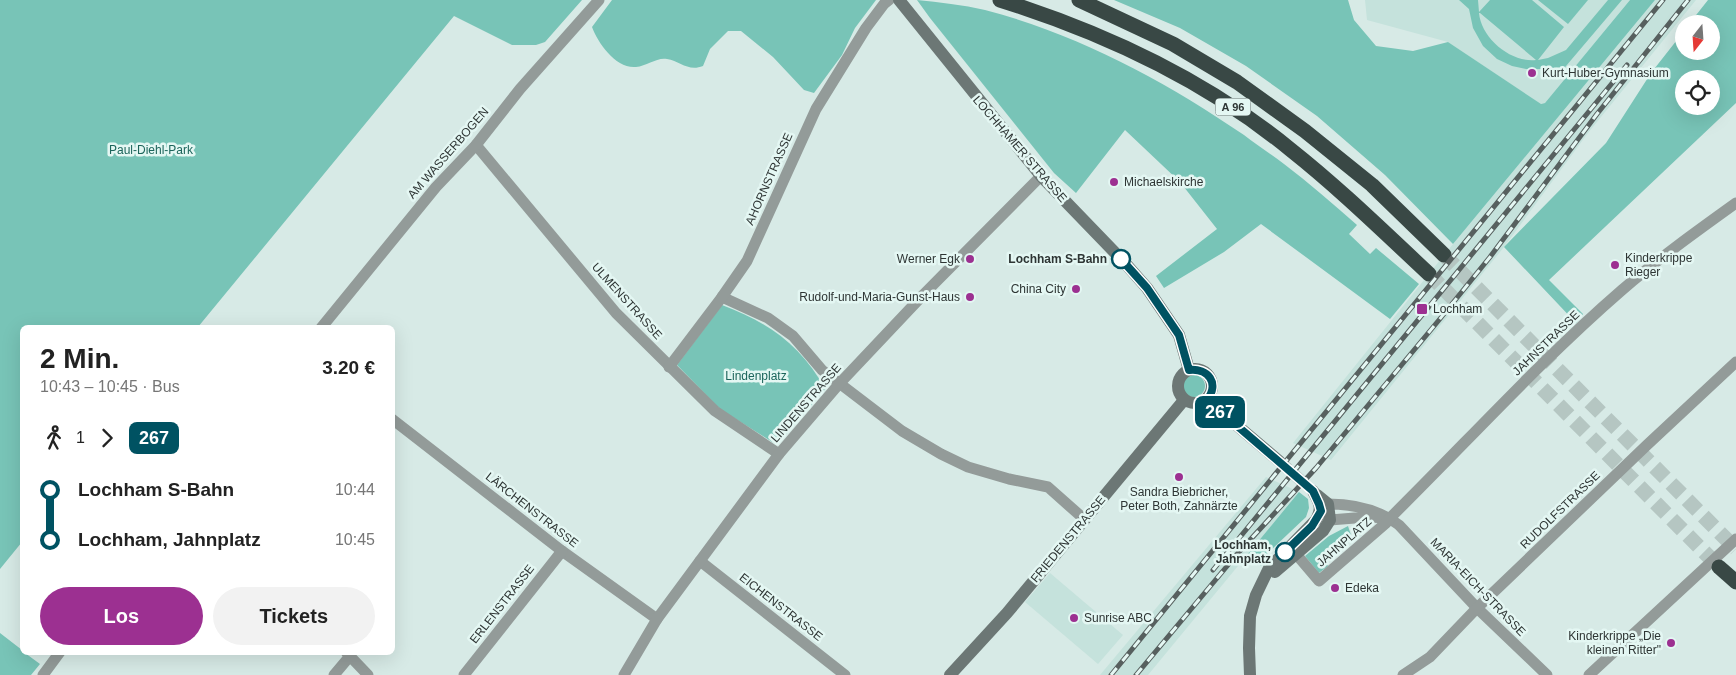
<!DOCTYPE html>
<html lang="de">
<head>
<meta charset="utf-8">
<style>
	body { margin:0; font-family:Helvetica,sans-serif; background:#f2f2f2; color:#222; height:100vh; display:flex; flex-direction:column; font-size:19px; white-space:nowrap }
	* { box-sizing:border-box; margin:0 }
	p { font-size:16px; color:#767676 }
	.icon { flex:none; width:28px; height:28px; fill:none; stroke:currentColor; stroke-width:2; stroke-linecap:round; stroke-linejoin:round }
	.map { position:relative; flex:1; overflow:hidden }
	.panel { position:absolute; left:20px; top:325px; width:375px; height:330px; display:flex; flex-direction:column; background:#fff; border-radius:8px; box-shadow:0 5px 20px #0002 }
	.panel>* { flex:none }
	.badge { padding:0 10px; border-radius:8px; font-size:18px; line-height:32px }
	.needle { width:32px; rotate:197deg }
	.tools { position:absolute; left:1675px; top:15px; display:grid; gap:10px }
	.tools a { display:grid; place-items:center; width:45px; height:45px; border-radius:50%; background:#fff; box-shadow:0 5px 20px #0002; font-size:25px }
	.map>.badge { position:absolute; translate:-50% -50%; box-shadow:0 0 0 2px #fff }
	.legs { display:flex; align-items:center; gap:8px; height:55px; padding:0 20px; font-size:16px }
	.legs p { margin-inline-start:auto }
	.overview { display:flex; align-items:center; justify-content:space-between; height:85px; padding:0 20px }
	h1 { font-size:28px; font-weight:700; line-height:38px }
	.action { display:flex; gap:10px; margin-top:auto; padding:10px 20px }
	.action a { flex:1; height:58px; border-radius:30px; background:#9c3091; color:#fff; font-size:20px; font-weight:700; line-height:58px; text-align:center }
	.action a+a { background:#f2f2f2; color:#222 }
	ul { padding:0 20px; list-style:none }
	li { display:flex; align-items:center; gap:18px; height:50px; font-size:19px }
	li i { display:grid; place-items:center; width:8px; height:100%; margin:0 6px; background:currentColor }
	li i::after { content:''; width:12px; height:12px; margin:-6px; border:4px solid; border-radius:50%; background:#fff }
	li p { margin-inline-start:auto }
	li:first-child i { background:linear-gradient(#0000 50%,currentColor 0) }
	li:last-child i { background:linear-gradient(currentColor 50%,#0000 0) }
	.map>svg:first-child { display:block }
</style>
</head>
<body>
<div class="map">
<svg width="1736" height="675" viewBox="0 0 1736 675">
	<rect width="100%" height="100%" fill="#d7eae6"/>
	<g fill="#c5e2dc">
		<path d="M1365 0H1630L1545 103 1540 104 1448 42 1367 20Z"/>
		<path d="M1655 0H1696L1588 133 1504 247 1331 460 1293 443 1453 244Z"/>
		<path d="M1266 477 1299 492 1148 675H1100Z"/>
		<path d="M1050 573 1123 635 1098 664 1025 602Z"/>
	</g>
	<g fill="#78c4b7" fill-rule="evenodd">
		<path d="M0 0H582L545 42 536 45H512L454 16 198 327 22 328V542L0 569Z"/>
		<path d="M612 0H876L855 28 842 55 814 93 804 90 773 57 741 31H728L710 49 703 66C688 72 680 61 667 59 657 57 647 66 636 67 616 69 598 43 592 27Z"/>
		<path d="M917 0C939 2 963 5 985 10 1078 34 1165 81 1244 135 1257 145 1271 154 1284 164 1309 183 1333 204 1357 225L1349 234 1370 254 1376 248 1419 284 1390 319 1261 224 1224 252 1164 288 1156 276 1217 229 1180 182 1125 130 1076 193 1054 173 930 18Z"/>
		<path d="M1114 0H1348L1354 20 1376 46 1413 51 1448 42 1541 104 1545 103 1630 0H1655L1453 244 1385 175 1317 116 1246 66 1180 28Z"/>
		<path d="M1459 0H1478L1479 12 1490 0H1532L1564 27 1538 60 1548 58 1566 50 1608 0H1622L1555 79 1543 69H1526L1512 66 1497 59 1483 46 1473 28 1469 9ZM1479 13H1480L1536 60C1511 63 1481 38 1479 13Z"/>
		<path d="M1538 0H1588L1568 24Z"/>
		<path d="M1708 0H1736V103L1549 280 1583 314 1576 323 1504 247 1606 143 1651 73 1684 31V51H1711V24H1689ZM1684 79H1711V106H1684Z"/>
		<path d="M722 305C768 322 802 346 825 389L777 445 720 409 677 365Z"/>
		<circle cx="1194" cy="386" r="11"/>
		<path d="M1299 492 1308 499 1309 508 1306 517 1268 553 1261 566 1247 555Z"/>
		<path d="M1348 526 1351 535 1324 560 1328 566 1319 573 1305 556 1329 536Z"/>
		<path d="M0 633 22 650V652L25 653 40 664 31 675H0Z"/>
	</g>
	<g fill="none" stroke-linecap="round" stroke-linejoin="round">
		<path stroke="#b5c6c2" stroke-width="12" stroke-dasharray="12 6" stroke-linecap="butt" d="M1279 461 1306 485"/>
		<g stroke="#b5c6c2" stroke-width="15" stroke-dasharray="15 8" stroke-linecap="butt">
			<path d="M1444 255 1736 549"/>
			<path d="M1429 274 1719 567"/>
		</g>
		<g stroke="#939b99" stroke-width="11">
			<path d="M476 145 616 313 715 411 779 454"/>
			<path d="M722 297 768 318 793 336 822 370 902 431 941 454 968 467 1009 479 1048 487 1084 519"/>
			<path d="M321 328 436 187 476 145 520 89 599 0"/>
			<path d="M669 367 722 297 747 261 816 109 866 28 884 4 889 0"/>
			<path d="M392 419 562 551 657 619"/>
			<path d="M1390 518 1367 517 1330 520 1321 511 1328 504C1354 504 1378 509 1399 525L1477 608 1547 675"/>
			<path d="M1296 554 1319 581 1386 523 1390 518C1467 442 1540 361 1622 290 1658 259 1697 231 1736 203"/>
			<path d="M700 561 845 675"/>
			<path d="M346 652 368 675"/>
			<path d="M43 675 60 652"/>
			<path d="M334 675 350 656"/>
			<path d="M464 675 562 551"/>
			<path d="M624 675 657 619 779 454 839 384 924 294 1041 176"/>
			<path d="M1403 675 1430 657 1477 608 1647 445 1736 362"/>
			<path d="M1589 675 1736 539"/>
		</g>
		<g stroke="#6c7775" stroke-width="12">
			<path d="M899 0 1041 176 1125 263 1147 288 1179 335 1189 370"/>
			<circle cx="1195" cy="386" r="17"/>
			<path d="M1207 400 1279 461"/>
			<path d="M1275 572 1323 531 1330 520 1328 504 1317 495"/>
			<path d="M950 675 1007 613 1184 400"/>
			<path d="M1250 675 1249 648 1250 616 1256 595 1269 568 1316 520C1323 507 1319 503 1313 491"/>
		</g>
		<g stroke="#394845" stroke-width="15">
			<path d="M1000 0C1105 33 1206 80 1291 150 1339 188 1384 232 1429 274"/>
			<path d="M1079 0 1173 44 1237 82 1305 131 1372 185 1444 255"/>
			<path d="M1719 567 1736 582"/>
		</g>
		<defs>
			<g id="rail">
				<path d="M1213 570 1627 65"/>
				<path d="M1111 675 1663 0"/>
				<path d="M1136 675 1238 553 1316 468 1439 320 1490 257 1597 114 1688 0"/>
			</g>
		</defs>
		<use href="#rail" stroke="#57605f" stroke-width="5"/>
		<use href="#rail" stroke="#e4f7f3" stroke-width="3" stroke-dasharray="9" stroke-linecap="butt"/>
	</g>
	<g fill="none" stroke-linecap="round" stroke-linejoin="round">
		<defs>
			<path id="line-1" d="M1121 259 1147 288 1179 335 1189 370C1208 368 1220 383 1207 400L1313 491 1319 504 1321 511 1312 526 1285 552"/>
		</defs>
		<use href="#line-1" stroke="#fff" stroke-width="11"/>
		<use href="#line-1" stroke="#005262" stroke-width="8"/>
	</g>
	<g fill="#9c3091" stroke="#e4f7f3" stroke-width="2">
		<circle cx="1532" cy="73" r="5"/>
		<circle cx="1114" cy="182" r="5"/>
		<circle cx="970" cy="259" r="5"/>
		<circle cx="1615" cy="265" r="5"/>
		<circle cx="1076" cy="289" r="5"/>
		<circle cx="970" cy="297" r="5"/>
		<rect x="1416" y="303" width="12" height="12" rx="2.5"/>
		<circle cx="1179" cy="477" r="5"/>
		<circle cx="1335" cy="588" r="5"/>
		<circle cx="1074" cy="618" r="5"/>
		<circle cx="1671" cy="643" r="5"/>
	</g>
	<g fill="#fff" stroke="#005262" stroke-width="2.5">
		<circle cx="1121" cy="259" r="9"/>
		<circle cx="1285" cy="552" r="9"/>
	</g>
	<g text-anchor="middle" stroke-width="5" stroke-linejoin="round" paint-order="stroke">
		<rect fill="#e4f7f3" stroke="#656f6d" stroke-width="1" x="1215.5" y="98.5" width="35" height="17" rx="4"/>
		<g font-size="11" font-weight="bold" fill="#2e3534">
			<text x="1233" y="111">A 96</text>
		</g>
		<g font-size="12" fill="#2e3534" stroke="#e4f7f3" text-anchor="start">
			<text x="1542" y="77">Kurt-Huber-Gymnasium</text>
			<text x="1124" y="186">Michaelskirche</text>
			<text x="1625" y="262">Kinderkrippe<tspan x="1625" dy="14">Rieger</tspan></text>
			<text x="960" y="263" text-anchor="end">Werner Egk</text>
			<text x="1066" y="293" text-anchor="end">China City</text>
			<text x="960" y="301" text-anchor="end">Rudolf-und-Maria-Gunst-Haus</text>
			<text x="1433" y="313">Lochham</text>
			<text x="1179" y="496" text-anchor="middle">Sandra Biebricher,<tspan x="1179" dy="14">Peter Both, Zahnärzte</tspan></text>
			<text x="1345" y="592">Edeka</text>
			<text x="1084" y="622">Sunrise ABC</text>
			<text x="1661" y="640" text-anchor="end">Kinderkrippe „Die<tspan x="1661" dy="14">kleinen Ritter"</tspan></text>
		</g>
		<g font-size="12" fill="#2e3534" stroke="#e4f7f3">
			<text transform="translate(1020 149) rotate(49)" y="4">LOCHHAMER STRASSE</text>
			<text transform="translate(448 153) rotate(-49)" y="4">AM WASSERBOGEN</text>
			<text transform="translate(769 179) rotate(-66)" y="4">AHORNSTRASSE</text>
			<text transform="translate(627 301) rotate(48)" y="4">ULMENSTRASSE</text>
			<text transform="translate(1546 343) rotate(-44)" y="4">JAHNSTRASSE</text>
			<text transform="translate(806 403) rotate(-49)" y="4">LINDENSTRASSE</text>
			<text transform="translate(532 510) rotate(38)" y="4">LÄRCHENSTRASSE</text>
			<text transform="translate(1560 510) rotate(-44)" y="4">RUDOLFSTRASSE</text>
			<text transform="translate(1068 539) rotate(-50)" y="4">FRIEDENSTRASSE</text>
			<text transform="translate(1344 542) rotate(-41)" y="4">JAHNPLATZ</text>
			<text transform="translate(1478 587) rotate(46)" y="4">MARIA-EICH-STRASSE</text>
			<text transform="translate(502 604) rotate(-52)" y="4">ERLENSTRASSE</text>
			<text transform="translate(781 607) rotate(38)" y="4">EICHENSTRASSE</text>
		</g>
		<g font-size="12" fill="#1c655b" stroke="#e4f7f3">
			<text x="151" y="154">Paul-Diehl-Park</text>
			<text x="756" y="380">Lindenplatz</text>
		</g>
		<g font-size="12" font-weight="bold" fill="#2e3534" stroke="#e4f7f3" text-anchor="end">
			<text x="1107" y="263">Lochham S-Bahn</text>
			<text x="1271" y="549">Lochham,<tspan x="1271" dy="14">Jahnplatz</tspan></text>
		</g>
	</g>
</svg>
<div class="tools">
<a><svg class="needle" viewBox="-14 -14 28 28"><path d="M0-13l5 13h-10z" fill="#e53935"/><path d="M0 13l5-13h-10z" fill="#767676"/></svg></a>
<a><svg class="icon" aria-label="locate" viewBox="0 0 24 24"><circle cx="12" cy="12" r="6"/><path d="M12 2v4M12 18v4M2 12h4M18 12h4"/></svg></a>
</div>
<b class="badge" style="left:1220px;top:412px;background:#005262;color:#fff">267</b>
<section class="panel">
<div class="overview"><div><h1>2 Min.</h1><p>10:43 – 10:45 · Bus</p></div><b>3.20 €</b></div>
<div class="legs"><svg class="icon" aria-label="walk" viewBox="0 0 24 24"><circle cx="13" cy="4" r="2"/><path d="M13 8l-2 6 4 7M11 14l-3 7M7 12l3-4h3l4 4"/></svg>1<svg class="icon" aria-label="forward" viewBox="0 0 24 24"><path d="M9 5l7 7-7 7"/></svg><b class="badge" style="background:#005262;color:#fff">267</b></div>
<ul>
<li><i style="color:#005262"></i><b>Lochham S-Bahn</b><p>10:44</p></li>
<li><i style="color:#005262"></i><b>Lochham, Jahnplatz</b><p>10:45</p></li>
</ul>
<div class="action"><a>Los</a><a>Tickets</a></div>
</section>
</div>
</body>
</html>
